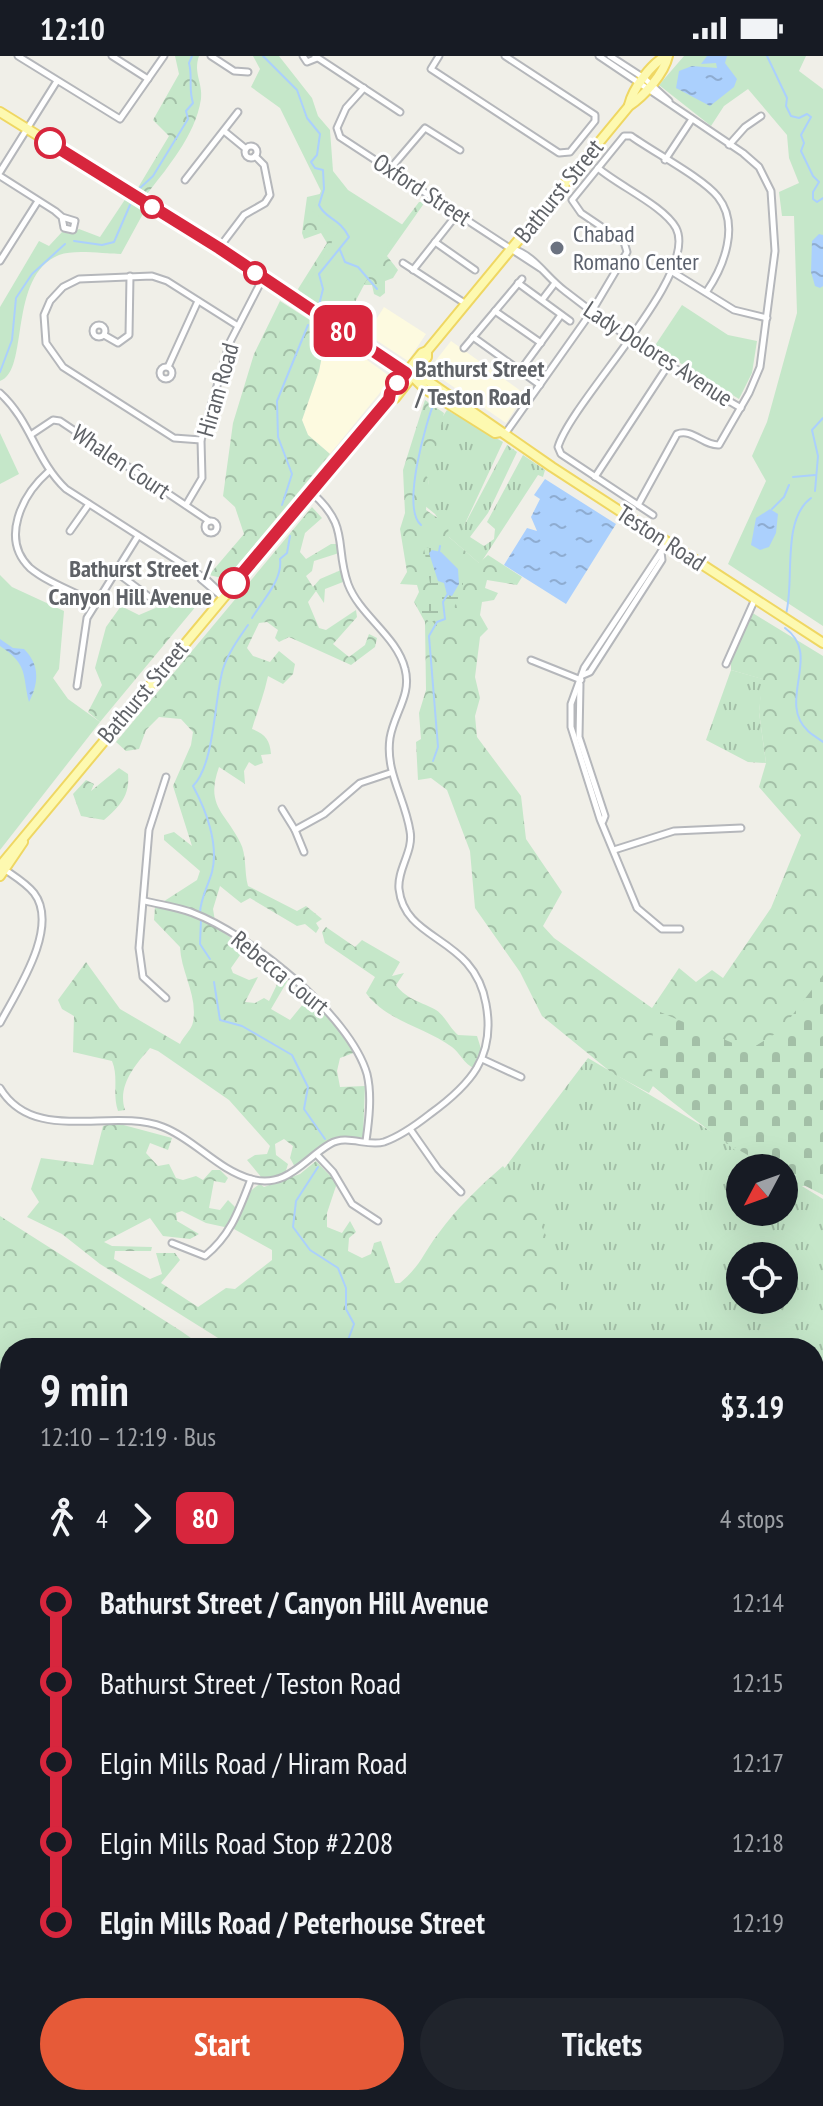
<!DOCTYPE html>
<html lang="en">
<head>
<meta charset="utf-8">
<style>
	body { margin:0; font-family:"PT Sans Narrow",sans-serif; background:#20242c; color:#f1f3f6; height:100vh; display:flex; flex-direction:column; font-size:30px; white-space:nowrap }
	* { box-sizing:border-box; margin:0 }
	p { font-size:26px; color:#9ea1a6 }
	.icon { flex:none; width:44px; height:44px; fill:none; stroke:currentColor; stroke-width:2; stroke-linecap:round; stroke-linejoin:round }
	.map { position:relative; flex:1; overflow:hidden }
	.drawer { position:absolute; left:0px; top:1282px; width:824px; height:768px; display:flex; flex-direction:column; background:#171b24; border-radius:32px 32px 0 0; box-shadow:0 8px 32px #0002 }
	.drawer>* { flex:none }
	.badge { padding:0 16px; border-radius:12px; font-size:28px; line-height:52px }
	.needle { width:52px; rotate:229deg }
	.buttons { position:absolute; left:726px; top:1098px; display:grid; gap:16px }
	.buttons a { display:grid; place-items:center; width:72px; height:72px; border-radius:50%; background:#171b24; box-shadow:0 8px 32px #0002; font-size:40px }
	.map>.badge { position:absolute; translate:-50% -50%; box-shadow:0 0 0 4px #fff }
	.legs { display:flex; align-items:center; gap:12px; height:88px; padding:0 40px; font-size:26px }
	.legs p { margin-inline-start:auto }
	.head { display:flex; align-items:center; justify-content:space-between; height:136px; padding:0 40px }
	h1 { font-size:44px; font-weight:700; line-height:60px }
	.cta { display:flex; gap:16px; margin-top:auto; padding:16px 40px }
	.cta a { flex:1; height:92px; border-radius:48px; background:#e65a38; color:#fff; font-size:32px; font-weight:700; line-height:92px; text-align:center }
	.cta a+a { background:#20242c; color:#f1f3f6 }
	ul { padding:0 40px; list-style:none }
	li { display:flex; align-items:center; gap:28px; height:80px; font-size:30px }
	li i { display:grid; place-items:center; width:12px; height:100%; margin:0 10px; background:currentColor }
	li i::after { content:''; width:20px; height:20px; margin:-10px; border:6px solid; border-radius:50%; background:#171b24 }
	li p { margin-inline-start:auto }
	li:first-child i { background:linear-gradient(#0000 50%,currentColor 0) }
	li:last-child i { background:linear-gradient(currentColor 50%,#0000 0) }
	.status { display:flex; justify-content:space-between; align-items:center; height:56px; padding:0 40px; background:#171b24; direction:ltr }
	.status svg { height:22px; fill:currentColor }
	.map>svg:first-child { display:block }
</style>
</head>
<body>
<div class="status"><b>12:10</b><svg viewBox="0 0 49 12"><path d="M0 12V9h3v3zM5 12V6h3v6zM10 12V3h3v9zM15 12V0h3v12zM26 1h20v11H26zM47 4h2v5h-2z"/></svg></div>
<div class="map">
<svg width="823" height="2050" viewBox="0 0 823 2050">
	<defs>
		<pattern id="grass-tufts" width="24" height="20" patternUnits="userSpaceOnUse" patternTransform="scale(2)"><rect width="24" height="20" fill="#c5e7c9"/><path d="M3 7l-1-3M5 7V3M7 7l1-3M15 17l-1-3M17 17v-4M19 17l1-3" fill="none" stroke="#a3bfa7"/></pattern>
		<pattern id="forest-crowns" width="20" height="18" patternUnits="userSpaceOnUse" patternTransform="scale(2)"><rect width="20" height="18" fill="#c5e7c9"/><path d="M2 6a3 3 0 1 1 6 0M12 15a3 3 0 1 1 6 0" fill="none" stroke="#a3bfa7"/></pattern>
		<pattern id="wetland-marsh" width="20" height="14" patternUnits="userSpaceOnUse" patternTransform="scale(2)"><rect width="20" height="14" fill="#c5e7c9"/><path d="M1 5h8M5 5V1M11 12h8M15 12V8" fill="none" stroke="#a3bfa7"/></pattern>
		<pattern id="cemetery-stones" width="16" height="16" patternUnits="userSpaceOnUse" patternTransform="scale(2)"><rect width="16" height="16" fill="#c5e7c9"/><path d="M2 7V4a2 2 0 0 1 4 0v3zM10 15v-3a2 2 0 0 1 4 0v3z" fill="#a3bfa7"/></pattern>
		<pattern id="water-ripples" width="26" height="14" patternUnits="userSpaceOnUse" patternTransform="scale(2)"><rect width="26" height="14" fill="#abd0fd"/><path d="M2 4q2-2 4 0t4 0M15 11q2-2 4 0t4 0" fill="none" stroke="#8eacd1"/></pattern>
	</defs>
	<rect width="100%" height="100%" fill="#f0efe8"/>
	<g fill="#fdfae0">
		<path d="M384 251 426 278 408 305 367 278Z"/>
		<path d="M327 275 392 322 330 398 308 379 302 364 319 315Z"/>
		<path d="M451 285 525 338 506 367 442 323 426 317Z"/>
	</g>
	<g fill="url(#grass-tufts)" fill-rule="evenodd">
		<path d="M447 354 503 386 463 472 507 389 517 396 488 457 470 481 484 490 494 483 495 473 487 466 523 399 545 414 543 421 538 419 480 508 449 481 435 458 424 449 429 424 424 419C431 398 435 370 447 354Z"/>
		<path d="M731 614 763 623 759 656 766 707 748 706 706 684Z"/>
		<path d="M588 1002 773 1112H740V1156H784V1119L823 1143V1618L814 1630V1292H402L494 1126ZM740 1200H784V1244H740Z"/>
	</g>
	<g fill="url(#forest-crowns)">
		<path d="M175 0H199C193 17 203 27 201 43 195 81 167 111 145 141L136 135 169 80 153 64 179 18Z"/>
		<path d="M324 137 379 199 419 146H425L387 200 398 214 393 222 385 225V237L380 241 374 238 372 229H364L344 267C328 259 305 249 298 233L327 187 321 177 304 183 302 177 307 141Z"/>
		<path d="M280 245 327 275 319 315 302 364 308 379 330 398 226 523 209 519 244 478 235 451 223 440 233 367 254 298Z"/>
		<path d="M425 344 444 357 430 416 425 419 429 423 426 454 448 469 449 481 479 507 488 499 522 521 517 529 487 524 485 532 498 537 494 544 482 546 480 559 488 573 480 581 475 621 480 642 475 660 477 681 521 740 526 783 562 836 543 870 554 882 652 952 679 912 696 926 712 914 723 922 771 852 801 779 759 731 766 707 759 656 762 623 731 614V605L751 556 823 600V1124L819 1130H796L784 1122V1112L754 1109 653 1030 649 1037 612 1017 542 960 520 916 475 852 470 795 447 734 431 722 418 724 416 686 421 683 419 657 426 634 425 566 414 546 419 536 417 529 400 528 407 516 400 473 405 457 403 414Z"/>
		<path d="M312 451 322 462 305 477 300 496 306 503 331 488H338L339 497 314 505 312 515 306 520 313 531 320 523 341 514 343 526 325 533 324 547 316 535 308 546 319 572 326 574 356 554 357 561 333 588 349 601 365 589 369 578 377 582 375 591 351 609 289 581 279 586 275 582 278 574 267 566 259 567 247 592 253 600 270 606 279 595 295 608 293 618 283 628 268 620C264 639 257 656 252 673 265 678 270 684 271 698L261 699 263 707 255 710 249 706 244 715 245 728 219 711C205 750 225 756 240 786 247 799 244 816 248 830L297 855 306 850 322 863 316 867 319 872 316 877 305 868 297 870 250 842 241 847 220 830 213 853 216 871 245 892 231 912 233 917 249 924 258 921 245 946 255 947 264 942 269 945 282 918 288 924 271 953 290 964 308 942 331 960 356 996 340 1002 337 1015 340 1031 365 1030 363 1081 330 1084 296 1113 290 1102 293 1090 284 1083 275 1088 276 1099 288 1108 285 1118 278 1122H262L247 1104 255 1099 267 1098 270 1090 229 1044 158 995 150 992C135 1009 117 1030 125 1054L118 1055C112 1038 119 1022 112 1005L73 996 74 960 62 953 58 944 86 906 120 953 180 988C183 981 192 973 193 966 198 939 181 917 180 891L154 864 155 851 197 824 200 815 164 784V779L174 776 192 790 173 730 191 689 193 676 181 663 159 661 146 674 139 693 126 695 116 686Z"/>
		<path d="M188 538 197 549 100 666 88 656 102 629 95 612 106 571 121 550 139 559Z"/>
		<path d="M119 712 128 718C130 740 120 750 104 764L81 760 73 738 86 724 94 728 91 735Z"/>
		<path d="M326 871 355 891 362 884 400 906 392 920 404 917 396 929C407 944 422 946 436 954 444 959 450 972 458 979L477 980 482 996 474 1012C464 1008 460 997 452 991 425 971 386 965 366 937L375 921 325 887 322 876Z"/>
		<path d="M116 1067 172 1082 168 1094 150 1087 146 1097 158 1110 169 1108 176 1122 183 1124 196 1120 203 1124 212 1114H220L228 1122 225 1127 214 1125 209 1152 220 1154 228 1144 236 1152 229 1172 206 1167 182 1155 176 1157 177 1165 199 1178 190 1183 163 1180 150 1162 104 1186 112 1190 152 1191 151 1195H115L114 1203 150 1223 162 1218 156 1197H175L180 1204 161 1227 198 1251 226 1232 235 1233 272 1204V1194L234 1173C236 1154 243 1138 260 1128L264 1131 300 1118 316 1105 337 1127 327 1157V1171L342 1177 350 1165 356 1176 349 1182 348 1195 362 1202 371 1198 374 1187 381 1185 395 1227H400C422 1208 422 1199 438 1178 457 1152 479 1131 503 1110 532 1151 578 1215 551 1264L554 1279 539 1292 509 1282 495 1292H234L100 1208 62 1178 27 1161 39 1146 31 1133 41 1102 93 1109 103 1070Z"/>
		<path d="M0 1160 181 1275 205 1292H10L9 1333 0 1319Z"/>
		<path d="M0 1419 10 1424V1470L0 1461Z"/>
		<path d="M10 1588V1746L0 1737C0 1690 0 1631 10 1588Z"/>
		<path d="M814 1694 823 1699V1806L814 1799Z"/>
		<path d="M62 2040H500L503 2044 499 2050H66Z"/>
	</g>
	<path fill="url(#wetland-marsh)" d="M435 490C467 499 471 527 452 554 447 559 436 563 430 567L421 557 422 548 432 539 424 492Z"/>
	<path fill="url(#cemetery-stones)" d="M823 919V1139L784 1119V1112C752 1112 678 1051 652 1029L653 953 749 994 781 974Z"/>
	<g fill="#c5e7c9">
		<path d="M253 0H279L312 42 318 60 330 74 333 115 348 134 403 169 341 263 301 238 331 190 335 172 312 155 321 135 280 52 251 31 260 13Z"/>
		<path d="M684 0H806L799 15 823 33V570L728 508 766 425 752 400 767 366 797 257 794 160H782L779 136 799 127 789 102 787 79 748 33 724 50 711 70 659 29Z"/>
		<path d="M126 142 145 154 121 198C104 198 75 193 59 199 7 220 30 315 0 325V251L39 185 49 190 62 176 72 178 79 173 100 181Z"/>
		<path d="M682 249 728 279 757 285 752 317 739 343 654 291Z"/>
		<path d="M0 377 19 418 0 428Z"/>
		<path d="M0 519 12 531 64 555 59 613 53 622 68 643 100 666 0 794Z"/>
	</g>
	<g fill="url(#water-ripples)">
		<path d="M707 0H727L725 7 737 23 734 31 710 50 676 32 679 15 692 10 717 12 716 7 701 8Z"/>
		<path d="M819 178 823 179V230L820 232 815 230 811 216 812 185Z"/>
		<path d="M545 423 616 468 566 548 504 509 527 472 537 475 531 461 540 443 534 439Z"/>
		<path d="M770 453 778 458 776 477 769 491 760 494 751 489 756 462Z"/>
		<path d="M432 494 441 496 458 513 459 528 452 540 447 539 444 527 438 525 429 497Z"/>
		<path d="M0 583 13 592 24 593C40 609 39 627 29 646 22 619 29 609 0 590Z"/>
	</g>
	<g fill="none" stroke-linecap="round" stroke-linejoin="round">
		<g stroke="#abd0fd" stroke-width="2">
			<path d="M263 0 297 34 307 62 320 78 317 99 311 106 315 112 323 114 324 133 319 149C325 163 340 162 349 181L319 218 323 233 319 249"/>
			<path d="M767 0 787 42 786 50 791 60 799 62 807 58 811 61 801 79 804 87 801 95 813 120 819 126 813 136V143L817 146 823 142"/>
			<path d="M139 133 153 120 188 63 186 55 193 47C188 31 193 22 189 7L192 0"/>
			<path d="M74 185 102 189 114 186 130 149"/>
			<path d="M340 194 345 206 358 211 377 233"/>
			<path d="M0 316 12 284 16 242 32 218 65 188"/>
			<path d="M793 421 815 419"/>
			<path d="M815 435 818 400 812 374 823 362"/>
			<path d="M282 449 292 418 278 381 277 345 308 269"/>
			<path d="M772 453 784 441 789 429"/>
			<path d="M421 469C401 452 426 366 435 344"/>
			<path d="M439 496 440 490"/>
			<path d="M786 558C795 525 781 464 811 442"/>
			<path d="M252 562C262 545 283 524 280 503L287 497 290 480"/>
			<path d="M785 572C823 599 776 645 808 675 812 679 818 682 823 686"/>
			<path d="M433 705 438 691 429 580 437 566 445 563 443 546 447 539"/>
			<path d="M200 857C200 844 208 830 212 816 219 788 206 754 193 730 215 708 214 643 223 613 228 597 239 582 248 569"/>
			<path d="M201 864 200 888 210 903"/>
			<path d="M214 926 220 964 242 970 292 999 308 1031 304 1053 325 1083"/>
			<path d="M318 1111 296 1145 293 1171 310 1194 338 1212 346 1232V1253L354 1268 345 1292"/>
		</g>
		<defs>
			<g id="minor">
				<path d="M18 0 120 63 164 0"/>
				<path d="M112 0 148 23"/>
				<path d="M211 0 234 15 248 16"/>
				<path d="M303 0 307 6 317 2"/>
				<path d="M315 0 400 56"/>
				<path d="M439 0 431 13 559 97 570 96 595 65V59L505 0"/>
				<path d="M599 0 743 97 759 111 771 135 775 195 760 311 749 337 719 389C704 390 692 372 677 378L638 449"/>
				<path d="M610 0 644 22 669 45"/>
				<path d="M364 32 346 52 337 72 340 81 540 212"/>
				<path d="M224 75 246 93"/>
				<path d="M729 89 745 71 761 60"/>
				<circle cx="251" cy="96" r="6"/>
				<path d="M665 104 692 63"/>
				<path d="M598 112C619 130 664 150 676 172 700 218 572 344 558 391L561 398 653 459"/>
				<path d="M390 113 425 72 460 94"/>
				<path d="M0 116 57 25"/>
				<path d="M0 120 55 155 62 161 64 172 73 174 75 165 62 161"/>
				<path d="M185 124 238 56"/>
				<path d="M435 186 475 214"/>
				<path d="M219 192 244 159 265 147 270 139 264 109 255 100"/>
				<path d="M513 193C535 200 546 221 565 235 620 278 680 317 741 352"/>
				<path d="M0 205 38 145"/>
				<path d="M403 207 466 248"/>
				<path d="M413 214 458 157"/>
				<path d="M671 215 734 254 767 262"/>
				<path d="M518 227 570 265"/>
				<path d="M542 244 555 227"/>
				<path d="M495 255 541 287"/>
				<circle cx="99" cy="275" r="6"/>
				<path d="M104 279 118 287 129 279 130 220"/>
				<path d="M473 281 540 329"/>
				<path d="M464 292 522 223"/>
				<circle cx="166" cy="317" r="6"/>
				<path d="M168 311 198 245"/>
				<path d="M520 315 561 259"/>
				<path d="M0 337C31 365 36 405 66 433L206 523 224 540"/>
				<path d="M32 378 53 364 60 365 209 465"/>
				<path d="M505 378 592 255 627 196 624 186 581 157 572 144 624 80H631C653 96 703 122 718 141 740 169 724 210 707 235"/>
				<path d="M201 384 174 382 63 311 46 287 44 259 50 245 63 231 79 223 152 220 167 225 238 270"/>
				<path d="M48 416C22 439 0 483 30 512 48 527 75 536 96 547"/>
				<path d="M595 421 669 308"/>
				<path d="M186 449 202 422 201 384 230 286 263 222"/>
				<circle cx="211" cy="471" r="6"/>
				<path d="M70 475 89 448"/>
				<path d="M667 487 584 612 571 648V671L600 763 637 852 662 873H680"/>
				<path d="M116 516 152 543"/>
				<path d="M201 523 220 539"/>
				<path d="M531 604 581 624"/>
				<path d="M726 608 755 543"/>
				<path d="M583 619 590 616 662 504 661 496"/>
				<path d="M580 628 579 681 605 760 603 765"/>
				<path d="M77 630 87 562 138 480"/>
				<path d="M282 753 295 774 324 758 360 727 390 717"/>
				<path d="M295 774 304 796"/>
				<path d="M614 794 674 775 741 772"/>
				<path d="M145 845C161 849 178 851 193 857 249 878 350 959 367 1018 372 1039 369 1064 366 1085"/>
				<path d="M166 942 143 921 139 892 149 774 166 721"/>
				<path d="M0 967C17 935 60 871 34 837 26 827 14 820 4 813"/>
				<path d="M482 1003 521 1021"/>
				<path d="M0 1032C34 1089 112 1051 163 1071 194 1083 218 1114 251 1123 287 1133 304 1103 330 1088 347 1078 367 1091 384 1086 401 1080 416 1069 430 1058 470 1029 496 1001 486 948 474 879 405 887 399 833 397 813 414 795 410 775 405 742 385 716 390 682 394 657 412 639 405 613 397 580 360 560 348 528 334 489 351 471 311 436"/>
				<path d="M410 1073 438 1113 461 1136"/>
				<path d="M318 1100 333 1116 352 1148 378 1165"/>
				<path d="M172 1187 205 1200C231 1179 239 1154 251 1123"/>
				<path d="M814 1825 823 1829"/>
				<path d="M814 1921 823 1927"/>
				<path d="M814 1967 823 1972"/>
			</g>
			<g id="major">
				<path d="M629 49C633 32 651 8 666 0"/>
				<path d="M0 56 219 192 406 317 428 325 552 411 823 587"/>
				<path d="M413 321 425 333 495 377 500 376"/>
				<path d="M389 343 390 337 422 297 427 295 629 50C644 40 664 18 668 0"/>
				<path d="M0 810 389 343 395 342 427 301V295"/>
				<path d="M0 820 23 786"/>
				<path d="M814 1646 823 1636"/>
				<path d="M474 2050 482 2040"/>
			</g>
		</defs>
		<use href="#minor" stroke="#b5b7bb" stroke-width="9"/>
		<use href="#major" stroke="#efd763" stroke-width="12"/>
		<use href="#minor" stroke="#fff" stroke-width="5"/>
		<use href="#major" stroke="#fdf9b0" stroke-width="8"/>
	</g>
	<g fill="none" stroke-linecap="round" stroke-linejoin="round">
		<defs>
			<path id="line-1" d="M50 87 219 192 406 317 390 337 389 343 234 527"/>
		</defs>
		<use href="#line-1" stroke="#fff" stroke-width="18"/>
		<use href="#line-1" stroke="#d7263d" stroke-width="12"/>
	</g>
	<g fill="#fff" stroke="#d7263d" stroke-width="4">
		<circle cx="50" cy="87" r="14"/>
		<circle cx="152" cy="151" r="10"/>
		<circle cx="255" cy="217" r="10"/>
		<circle cx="397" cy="327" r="10"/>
		<circle cx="234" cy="527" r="14"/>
	</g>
	<circle fill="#6b7280" stroke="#fff" stroke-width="3" cx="557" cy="192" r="8"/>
	<g text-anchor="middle" stroke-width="6" stroke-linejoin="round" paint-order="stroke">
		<g font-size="24" fill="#5f6267" stroke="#fff">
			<text transform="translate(422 134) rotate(33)" y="8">Oxford Street</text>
			<text transform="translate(559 135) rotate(-51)" y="8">Bathurst Street</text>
			<text transform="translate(658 298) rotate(33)" y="8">Lady Dolores Avenue</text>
			<text transform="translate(218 334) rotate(-74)" y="8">Hiram Road</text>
			<text transform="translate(121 406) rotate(34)" y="8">Whalen Court</text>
			<text transform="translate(661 482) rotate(33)" y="8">Teston Road</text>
			<text transform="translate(143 636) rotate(-50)" y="8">Bathurst Street</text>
			<text transform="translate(280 917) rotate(39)" y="8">Rebecca Court</text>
		</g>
		<g font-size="24" fill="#5b616d" stroke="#fff" text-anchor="start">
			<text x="573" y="186">Chabad<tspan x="573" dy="28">Romano Center</tspan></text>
		</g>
		<g font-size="24" font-weight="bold" fill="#5f6267" stroke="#fff" text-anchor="start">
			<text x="415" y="321">Bathurst Street<tspan x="415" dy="28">/ Teston Road</tspan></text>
			<text x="212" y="521" text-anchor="end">Bathurst Street /<tspan x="212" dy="28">Canyon Hill Avenue</tspan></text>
		</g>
	</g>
</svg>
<div class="buttons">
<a><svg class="needle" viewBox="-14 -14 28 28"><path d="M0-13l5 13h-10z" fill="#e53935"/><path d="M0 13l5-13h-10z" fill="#9ea1a6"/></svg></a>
<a><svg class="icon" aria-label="locate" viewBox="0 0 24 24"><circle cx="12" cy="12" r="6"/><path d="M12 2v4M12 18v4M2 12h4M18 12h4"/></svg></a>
</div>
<b class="badge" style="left:343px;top:275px;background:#d7263d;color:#fff">80</b>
<section class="drawer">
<div class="head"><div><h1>9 min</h1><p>12:10 – 12:19 · Bus</p></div><b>$3.19</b></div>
<div class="legs"><svg class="icon" aria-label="walk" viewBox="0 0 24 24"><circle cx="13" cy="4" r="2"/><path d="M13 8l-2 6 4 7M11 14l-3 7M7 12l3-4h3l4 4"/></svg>4<svg class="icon" aria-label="forward" viewBox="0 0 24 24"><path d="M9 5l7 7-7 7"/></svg><b class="badge" style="background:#d7263d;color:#fff">80</b><p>4 stops</p></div>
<ul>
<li><i style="color:#d7263d"></i><b>Bathurst Street / Canyon Hill Avenue</b><p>12:14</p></li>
<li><i style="color:#d7263d"></i><span>Bathurst Street / Teston Road</span><p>12:15</p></li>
<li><i style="color:#d7263d"></i><span>Elgin Mills Road / Hiram Road</span><p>12:17</p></li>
<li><i style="color:#d7263d"></i><span>Elgin Mills Road Stop #2208</span><p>12:18</p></li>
<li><i style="color:#d7263d"></i><b>Elgin Mills Road / Peterhouse Street</b><p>12:19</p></li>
</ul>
<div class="cta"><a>Start</a><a>Tickets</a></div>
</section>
</div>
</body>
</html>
